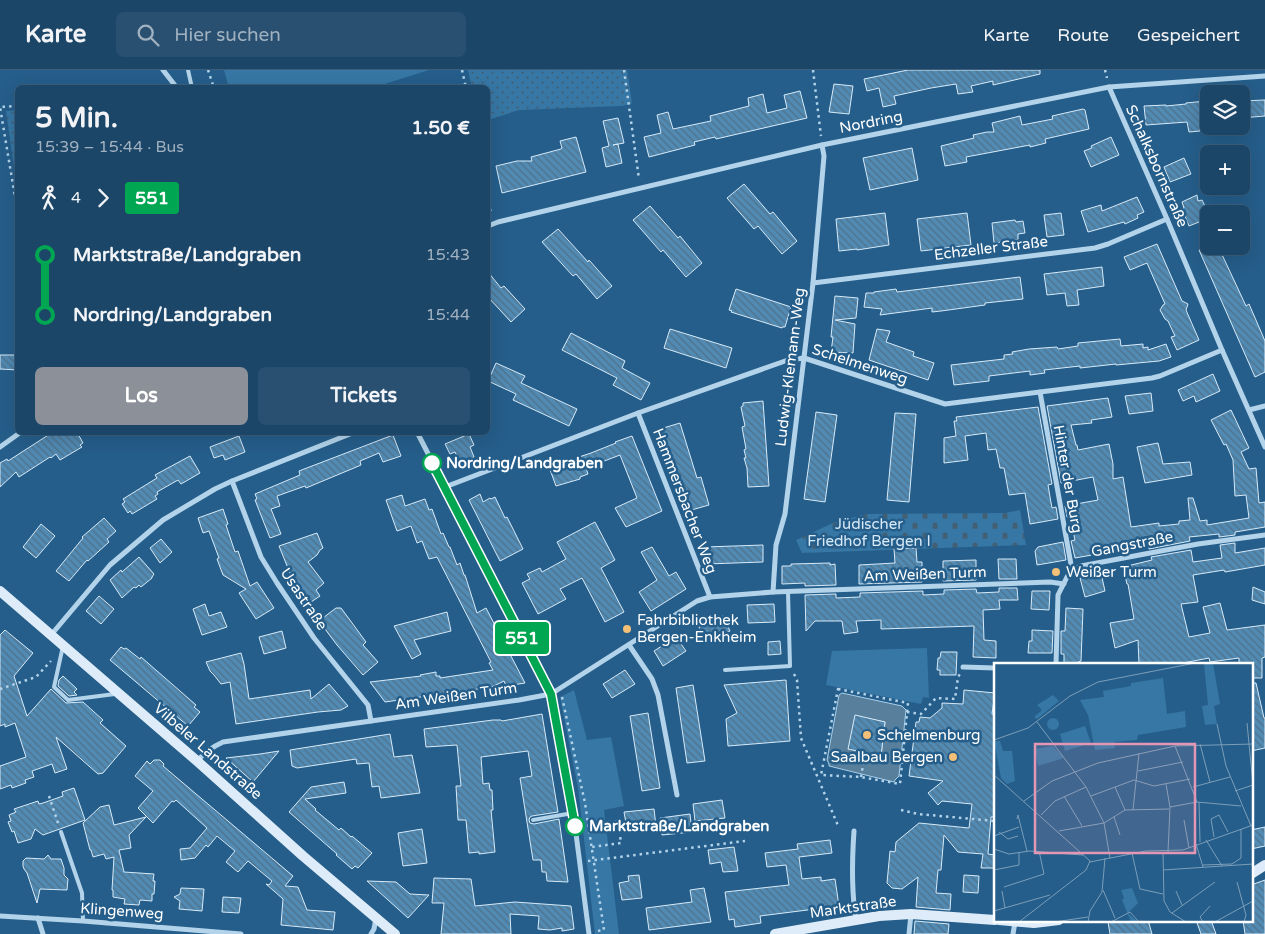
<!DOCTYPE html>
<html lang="de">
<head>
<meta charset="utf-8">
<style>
	body { margin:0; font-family:"Varela Round",sans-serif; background:#295071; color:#f1f3f6; height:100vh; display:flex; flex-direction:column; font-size:19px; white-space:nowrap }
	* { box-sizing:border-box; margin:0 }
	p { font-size:16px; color:#a0b1c0 }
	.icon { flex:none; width:28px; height:28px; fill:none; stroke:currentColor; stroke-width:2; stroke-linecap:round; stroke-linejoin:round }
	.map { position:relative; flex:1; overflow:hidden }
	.side { position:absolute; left:15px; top:15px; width:475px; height:350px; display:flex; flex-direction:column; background:#1c4668; border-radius:8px; box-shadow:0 5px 20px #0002,0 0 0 1px #3a5e7c }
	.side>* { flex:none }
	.badge { padding:0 10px; border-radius:4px; font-size:18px; line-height:32px }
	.buttons { position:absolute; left:1200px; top:15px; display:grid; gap:10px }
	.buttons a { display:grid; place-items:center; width:50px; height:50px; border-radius:8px; background:#1c4668; box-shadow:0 5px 20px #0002,0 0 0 1px #3a5e7c; font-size:25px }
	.map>.badge { position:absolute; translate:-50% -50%; box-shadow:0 0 0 2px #fff }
	.legs { display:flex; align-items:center; gap:8px; height:55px; padding:0 20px; font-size:16px }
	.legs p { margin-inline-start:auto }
	.summary { display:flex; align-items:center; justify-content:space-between; height:85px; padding:0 20px }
	h1 { font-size:28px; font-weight:700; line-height:38px }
	.action { display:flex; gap:10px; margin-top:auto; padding:10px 20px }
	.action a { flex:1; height:58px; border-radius:8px; background:#8c9099; color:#fff; font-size:20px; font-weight:700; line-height:58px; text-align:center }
	.action a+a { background:#295071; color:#f1f3f6 }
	ul { padding:0 20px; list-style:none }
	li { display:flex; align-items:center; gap:18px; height:60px; font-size:19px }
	li i { display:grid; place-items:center; width:8px; height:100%; margin:0 6px; background:currentColor }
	li i::after { content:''; width:12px; height:12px; margin:-6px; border:4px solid; border-radius:50%; background:#1c4668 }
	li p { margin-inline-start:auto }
	li:first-child i { background:linear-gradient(#0000 50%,currentColor 0) }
	li:last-child i { background:linear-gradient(currentColor 50%,#0000 0) }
	header { display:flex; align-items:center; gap:30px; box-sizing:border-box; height:70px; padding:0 25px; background:#1c4668; border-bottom:1px solid #3a5e7c }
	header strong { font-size:24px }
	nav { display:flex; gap:28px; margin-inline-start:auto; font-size:18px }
	.search { width:350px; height:45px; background:#295071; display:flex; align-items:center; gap:12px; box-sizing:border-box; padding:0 18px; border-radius:8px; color:#a0b1c0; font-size:19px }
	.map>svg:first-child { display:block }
</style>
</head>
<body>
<header>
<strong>Karte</strong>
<div class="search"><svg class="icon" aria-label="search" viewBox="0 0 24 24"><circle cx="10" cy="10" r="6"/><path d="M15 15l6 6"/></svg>Hier suchen</div>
<nav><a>Karte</a><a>Route</a><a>Gespeichert</a></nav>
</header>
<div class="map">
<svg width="1265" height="864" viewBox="0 0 1265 864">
	<defs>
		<pattern id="grass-dots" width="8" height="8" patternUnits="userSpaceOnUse" patternTransform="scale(1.25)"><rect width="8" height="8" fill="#3677a5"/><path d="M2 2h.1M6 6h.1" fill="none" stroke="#425f74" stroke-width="1.8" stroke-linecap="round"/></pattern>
		<pattern id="cemetery-stones" width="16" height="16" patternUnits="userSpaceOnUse" patternTransform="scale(1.25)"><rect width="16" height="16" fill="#3677a5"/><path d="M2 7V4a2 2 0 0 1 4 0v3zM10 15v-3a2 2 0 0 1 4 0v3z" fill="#425f74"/></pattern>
		<pattern id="building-back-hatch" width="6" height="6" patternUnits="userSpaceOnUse" patternTransform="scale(1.25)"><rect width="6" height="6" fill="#518ab3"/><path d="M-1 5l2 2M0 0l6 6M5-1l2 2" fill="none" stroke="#4f718a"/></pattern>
	</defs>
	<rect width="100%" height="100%" fill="#255e8a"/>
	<g fill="url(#grass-dots)">
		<path d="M468 0H627L632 34 621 36 519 40 488 50V18L472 17Z"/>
		<path d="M17 40H18L17 118 6 41Z"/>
	</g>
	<path fill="url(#cemetery-stones)" d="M1020 440 1026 475 802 483 796 470 833 453 866 444 1005 443Z"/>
	<g fill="#3677a5">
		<path d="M224 0H429L375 17 229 18Z"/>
		<path d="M927 578 929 628 923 627 921 634 826 615 832 581Z"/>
		<path d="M574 620 587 670 611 667 624 736 604 740 619 864H595L578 718 560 627Z"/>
	</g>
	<path fill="#58809d" stroke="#a7cfeb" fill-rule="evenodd" d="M842 623 902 636 906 640 899 706 895 710 894 712 829 696V694L827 690 839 625ZM855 646 885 652 881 686 849 679Z"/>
	<g fill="url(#building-back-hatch)" stroke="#d7eaf8">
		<path d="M908 0H1040V4L993 15V11L971 16 973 22 958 24 956 14 931 18 894 26 896 34 883 37 879 18 867 21 864 9Z"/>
		<path d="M834 14 853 16 849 44 829 42Z"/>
		<path d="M800 21 807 48 716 69 715 67 694 72 695 75 649 87 644 67 661 63 657 45 668 42 673 59 711 51 710 46 749 36 748 28 763 24 767 43 787 38 784 25Z"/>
		<path d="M1265 30V46L1241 48V31Z"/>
		<path d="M1206 31 1208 58H1200V61L1189 62 1187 52 1146 55 1144 36 1166 35V36L1186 34V33Z"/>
		<path d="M1083 39 1085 40 1089 59 1045 69 1046 73 1030 77V75L966 87 967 92 945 96 941 76 974 68 973 65 987 62H994L992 53 1020 46 1022 55 1053 49 1052 46Z"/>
		<path d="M618 48 624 73 613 75 618 74 622 93 606 97 602 78 609 76 603 51Z"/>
		<path d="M576 67 586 102 502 123 496 96 517 91H532L531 87 561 79 562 78 560 71Z"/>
		<path d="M1111 67 1119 85 1091 97 1084 81 1092 78 1091 76Z"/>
		<path d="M912 78 918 110 870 120 863 88Z"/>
		<path d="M1184 88 1191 104 1170 112 1164 97Z"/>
		<path d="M744 114 770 144 773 142 797 171 782 184 758 156 754 159 727 128Z"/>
		<path d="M1197 125 1198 131 1202 130 1209 144V148L1189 156 1182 139 1184 138 1182 132Z"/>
		<path d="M1137 127 1144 142 1137 145 1138 148 1125 154 1124 152 1088 162 1081 141 1101 135 1102 141Z"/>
		<path d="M650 136 678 168 680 166 702 193 686 207 663 180 661 182 633 150Z"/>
		<path d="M885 143 889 175 857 180V179L839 181 836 149Z"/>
		<path d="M967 143 971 175 921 181 917 149Z"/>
		<path d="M1061 143 1064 165 1047 167 1044 145Z"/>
		<path d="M1015 150 1016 152 1023 151 1025 163 1018 164V170L994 173 992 153Z"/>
		<path d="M558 159 588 192 589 190 612 216 597 229 576 204 573 206 542 172Z"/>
		<path d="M1157 174 1182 231 1188 234 1186 240 1199 270 1177 280 1171 267 1175 266 1168 251 1165 249 1160 240 1163 235 1165 234 1147 193 1130 200 1124 187Z"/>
		<path d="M1208 176H1218L1246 236 1249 234 1265 271V302L1255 307 1199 180Z"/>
		<path d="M1102 197 1104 216 1077 220 1079 235 1067 236 1065 223 1047 225 1044 204Z"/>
		<path d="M488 202 501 218 504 216 525 239 511 252 488 227Z"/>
		<path d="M1020 207 1023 229 985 233V235L941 241 932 242V238L880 245 882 239 864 237 866 223H874V222L896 219 897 222Z"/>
		<path d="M736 219 791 237 785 257H782V258L731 242 732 241 729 240Z"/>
		<path d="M835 226 858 228 856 248 835 250 855 254 853 283 831 282 833 267H831Z"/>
		<path d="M670 259 732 278 726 298 664 278Z"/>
		<path d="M877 259 890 261 886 272 914 282 913 286 934 293 928 310 869 290Z"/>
		<path d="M571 263 625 291 622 298 650 313 641 330 613 315 617 308 562 280Z"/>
		<path d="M1120 269 1121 276 1143 274V278L1148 277V280L1166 274 1171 287 1159 291 1116 295V294L1080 298V296L1044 300 1045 303 1030 305V301L989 306V311L954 315 951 295 1004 289V285L1013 284 1012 282 1029 279 1057 277 1058 279 1078 276V273Z"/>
		<path d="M0 285H18V300L0 299Z"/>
		<path d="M496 293 525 306 521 313 577 339 569 356 513 330 516 324 488 311Z"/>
		<path d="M1213 304 1220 321 1196 332 1194 326 1183 331 1178 320Z"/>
		<path d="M1151 323 1153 341 1129 344 1125 326Z"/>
		<path d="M1108 328 1112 347 1091 350 1092 353 1071 355 1076 375H1077L1078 380 1109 374 1113 394V409L1123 407 1131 457 1159 453V456L1179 454V451L1190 450 1188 428H1193L1200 451 1207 450V455L1249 448 1246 425 1235 426 1233 390 1226 374 1224 375 1211 350 1231 340 1249 378 1241 382 1249 399 1256 398 1259 433 1265 432V457L1235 462V465L1219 467V464L1189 467 1190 471 1149 479V475L1075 488 1071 471 1075 470 1070 447H1067L1065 436 1098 430 1093 407 1061 413 1047 336Z"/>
		<path d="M763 331 769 416 748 417 747 398 744 388H746L744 380 746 379 742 357 745 356 741 337 743 336V333Z"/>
		<path d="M1038 337 1052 414 1048 415 1050 427 1052 438 1056 437 1058 449 1030 454 1025 423 1009 425 1004 398H1000L996 379 988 380 986 363 965 366 968 390 944 393V368L956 366 954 351H957L956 347Z"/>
		<path d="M816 342 837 345 825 432 804 429Z"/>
		<path d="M895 343 916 344 909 432 887 430Z"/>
		<path d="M680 353 697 408 701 407 709 435 688 441 679 413 678 414 677 411H675L660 359Z"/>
		<path d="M53 362H77L83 373 80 375 82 377 60 390 56 384 51 388 50 387 19 407 16 402 0 417V393L7 389 8 391Z"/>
		<path d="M469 364 474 375 470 377 474 387 460 393 455 382 450 384 445 374Z"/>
		<path d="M393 365 401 386 383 392 379 383 360 391 361 395 354 398 306 418 305 416 277 426 280 436 271 439 281 464 270 468 255 430 257 429 255 424 300 405 299 401Z"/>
		<path d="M239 366 245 382 225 390 223 385 214 388 210 377Z"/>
		<path d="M632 366 662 441 626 457 615 438 637 428 620 385 586 398 588 404 580 407V409L556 416 549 397 591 383 616 373 615 372Z"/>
		<path d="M1158 373 1163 394 1190 392 1192 405 1145 413 1137 377Z"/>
		<path d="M190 386 200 403 181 414 178 410 157 422 158 424 155 426 157 429 132 444 130 441 128 443 122 434 125 432 123 429 157 408 155 405Z"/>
		<path d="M480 424 483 432 490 428 491 429 495 427 505 448 507 447 523 479 500 491 469 430Z"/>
		<path d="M402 425 405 436 425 429 429 440 432 439 441 464 443 463 449 477H450L457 495 460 493 464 505H465L477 543 486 538 525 613 506 616 504 611 492 617 385 632 370 612 421 606 420 605 436 602V606H440V608L493 600 489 593 491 592 437 487 429 489 422 471 417 473 411 456 397 461 386 430Z"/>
		<path d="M223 439 228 454 226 455 235 482 238 481 250 516 257 512 274 538 256 549 239 523 246 519 223 505 217 489 219 488 209 461 203 463 198 448Z"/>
		<path d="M104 448 116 461 107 469 109 472 88 491 87 490 69 511 56 501 83 468 82 467Z"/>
		<path d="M595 452 615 490 601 498 624 542 605 552 582 508 560 519 566 529 538 544 522 513 530 509 527 504 540 498 542 502 566 489 557 472Z"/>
		<path d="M41 454 55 466 36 488 23 477Z"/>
		<path d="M317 463 323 478 320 480 317 485 308 492 324 513 316 520 320 526 308 534 294 513 279 476Z"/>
		<path d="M161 469 172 482 160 493 150 478Z"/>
		<path d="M1063 472 1066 490 1037 495 1035 481 1038 477Z"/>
		<path d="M1235 473V483L1265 478V495L1225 502 1224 500 1193 505 1198 532 1181 534 1189 567 1210 563 1203 537 1220 533 1227 560 1265 555V587L1262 588V608H1251V594H1239V588L1210 592 1209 588 1178 594H1162V593L1156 594H1139L1138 570 1115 578 1110 553 1134 549 1128 514H1127L1123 497 1152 490 1151 487 1191 480 1193 492 1222 488 1220 475Z"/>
		<path d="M763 475V492L706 494 705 477Z"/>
		<path d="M652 477 669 506 676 502 686 519 651 541 639 522 657 510 641 482Z"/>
		<path d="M916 478 917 492H922V512L859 514V495L895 493 894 479Z"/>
		<path d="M139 487 154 504 152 507V508L141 517 139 515 136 518 134 517 122 528 110 510 121 500 122 502Z"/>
		<path d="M998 489H1016L1017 509H999Z"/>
		<path d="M976 490V510L943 511V491Z"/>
		<path d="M830 493V495L835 494 836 515 805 516V513L782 514V496H791V494Z"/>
		<path d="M1101 503 1105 521 1085 527 1080 508Z"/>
		<path d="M1253 517 1265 522V534L1252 530Z"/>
		<path d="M999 518H1017L1018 530H999L1000 539 983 540 984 570 996 571V588L973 587 974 556 881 559V550L856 551 858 562 844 564 842 551H815L806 561 805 525 836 524V528L860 527V523L923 521V525L944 524V520L976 519 977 523 999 522Z"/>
		<path d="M1032 521H1050L1049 540 1031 539Z"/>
		<path d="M99 526 114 539 101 554 86 541Z"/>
		<path d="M205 534 209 546 221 542 227 557 202 565 193 539Z"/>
		<path d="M774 534 775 552 748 553 747 535Z"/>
		<path d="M336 538H341L344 542 366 572 363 575 378 592 363 605 337 575 319 551Z"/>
		<path d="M1066 538 1083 539 1081 591 1073 594H1064V584H1061V561H1065Z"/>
		<path d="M447 542 451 561 414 570 421 584 412 589 394 556Z"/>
		<path d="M723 546 730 561 705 572 699 557Z"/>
		<path d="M5 560 33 583 14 606 27 646 51 619 66 633 83 632 103 650 100 653 126 676 103 703 98 704 56 667 67 699 55 703 52 694 32 701 34 707 25 710 26 713 12 718 11 715 0 719V696L26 687 15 653 5 657V654L0 656V565Z"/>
		<path d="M1032 560 1053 561 1052 583H1028L1029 571H1032Z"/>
		<path d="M282 561 286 578 264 584 259 567Z"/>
		<path d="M676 567 686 581 663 596 654 581Z"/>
		<path d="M780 571 781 584 768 585V572Z"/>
		<path d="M121 577 124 579 126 578 140 589 141 587 196 635 194 637 200 642 188 656 110 590Z"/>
		<path d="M941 582H957L956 605H940V600H937L938 588H940Z"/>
		<path d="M241 583 244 594 249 629 310 620 311 629 329 614 348 636 341 640 318 642 236 654 230 612 221 614 214 605 210 601 206 592Z"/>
		<path d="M625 600 635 614 612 628 603 614Z"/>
		<path d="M63 606 77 619 74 622 77 625 69 626 58 616 59 610Z"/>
		<path d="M786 610 790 671 728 676 726 649 737 643 724 615Z"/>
		<path d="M1251 613H1256L1264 648H1265V678L1251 681Z"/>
		<path d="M693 615 705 691 687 693 676 618Z"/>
		<path d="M964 620 995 623 992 644H995V747H991L988 784 995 785 994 798H981L983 784 958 782 944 765 941 800H938L936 823 951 824 950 840 916 837 918 807 902 819 892 818 887 813 890 781 895 782 896 772 919 753 969 758 972 734 942 731 938 735 928 723 943 711 909 706 916 652H919L920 647 930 648 942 638V633L963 634Z"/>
		<path d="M648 643 660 718 642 721 630 646Z"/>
		<path d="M542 644 558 742 532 746 530 747 529 750 530 753 534 754 559 749 568 812 547 811 546 802H542L541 790H533L520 708 532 706 528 681 481 687 483 714 489 713 490 720H492L493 740H491L495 782 479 784V782L469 783 466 750H458L456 716H461L457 675 426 677 424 659 493 650H501L502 651Z"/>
		<path d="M855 645 885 652 881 686 848 679Z"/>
		<path d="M390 664 394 687 412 685 420 723 381 728 379 716 372 717 369 693 357 694 356 689 297 698 292 696 290 680Z"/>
		<path d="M279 681 253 712 226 688 260 684Z"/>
		<path d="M154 690H160L164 694 163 696 293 806 285 816 298 817 307 840 335 842 333 860 281 855 283 829 266 814 269 815 272 811 248 791 238 802 226 792 235 781 217 766 208 777 206 775 195 788 181 790 180 779 190 778 207 758 176 730 174 732 172 731 153 753 138 738 153 721 135 706 147 691 150 694Z"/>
		<path d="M344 712 346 723 305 729 316 739 315 740 339 760 341 758 351 767 352 766 372 783 358 798 355 796 352 799 336 785 337 784 289 742 311 717Z"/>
		<path d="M74 718 85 750 43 765 35 759 31 769 18 773 14 761 12 762 8 752 11 751 9 745 16 742 14 739 38 731 39 734 43 733 63 726 62 722Z"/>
		<path d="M722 730 725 748 695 751 693 734Z"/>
		<path d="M109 735 114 755 146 747 129 765 131 778 119 780 124 802 154 804 153 811H155L154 824H152V831L140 830 139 835 124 834 125 829 113 827V820H112L114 787 106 789 104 784 93 787 91 780H90L83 753 100 737Z"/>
		<path d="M654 739 656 756 627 759 624 742Z"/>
		<path d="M690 744 692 762 662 765 660 748Z"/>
		<path d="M1265 757V776L1251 779V760Z"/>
		<path d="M422 759 427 793 403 796 398 763Z"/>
		<path d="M830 770 832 783 799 787 802 809 821 807V811L835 809 839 836 760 846 761 853 735 857 734 849 729 850 725 822 789 815 786 795 767 797 765 783 798 779 797 774Z"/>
		<path d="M734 777 738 801 723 802 721 792 710 794 708 780Z"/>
		<path d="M48 785 51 789H61L64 798V805L68 809 67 820 40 819 37 833 27 803 24 799 23 796V791L26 788 44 789Z"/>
		<path d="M639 805 642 828 622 830 619 813 629 811 628 806Z"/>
		<path d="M964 805 979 806 978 823 963 822Z"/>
		<path d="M434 808 471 809 475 836 515 832 571 836 574 859 562 861V858L550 860 538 859 539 846 510 844 511 864H441L444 833H432Z"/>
		<path d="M1265 810V864H1245L1243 850H1251V815Z"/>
		<path d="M367 811 396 812 410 824 429 825 408 848Z"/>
		<path d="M181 818 204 819 202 841 179 839 180 831 174 827 180 824Z"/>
		<path d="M704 818 711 852 649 860 646 838 692 832 690 820Z"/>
		<path d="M223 827 241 828 239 843 222 842Z"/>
		<path d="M1118 850H1148L1152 864H1110L1108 852Z"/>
		<path d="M1196 850H1211L1216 864H1201Z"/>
		<path d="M915 851 949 854 948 864H914Z"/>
	</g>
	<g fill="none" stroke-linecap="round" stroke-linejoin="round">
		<g stroke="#b2d3ea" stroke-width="2.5" stroke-dasharray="2.5 4" stroke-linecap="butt">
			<path d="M208 0 214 18"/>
			<path d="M462 0 466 18"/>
			<path d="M624 0 639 109"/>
			<path d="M813 0 821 66"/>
			<path d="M1105 0 1107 8"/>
			<path d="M18 36 0 37 18 145"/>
			<path d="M488 126 491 145"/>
			<path d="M794 604 797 610 801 668 839 758"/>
			<path d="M0 619 36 607 51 591"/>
			<path d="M838 619 908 633 900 714 861 707 821 705Z"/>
			<path d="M562 627 585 733 604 860 597 861"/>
			<path d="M907 642 921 644 936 628 955 629 958 607 960 604"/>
			<path d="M861 707 865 683"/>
			<path d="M49 726 59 756"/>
			<path d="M901 740 918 744 995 751"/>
			<path d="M589 755 618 751 621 773 592 777"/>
			<path d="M588 791 745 771"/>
		</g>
		<g stroke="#b2d3ea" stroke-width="4">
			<path d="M188 0 192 18"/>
			<path d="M63 576 54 617 68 630 115 624"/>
			<path d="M725 600 790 596 788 522"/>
			<path d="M533 750 573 743"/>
			<path d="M61 762 82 823 83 851"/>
		</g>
		<g stroke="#b2d3ea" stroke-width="5">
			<path d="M163 0 177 18"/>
			<path d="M1109 17 1167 149 1222 280 1265 377"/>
			<path d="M488 156 498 152 822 75 1109 17 1265 6"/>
			<path d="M813 213 1095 178 1108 174 1167 149"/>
			<path d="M1040 322 1072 500"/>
			<path d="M1249 340 1265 336"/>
			<path d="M638 343 710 527"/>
			<path d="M417 362 551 624 575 756 589 864"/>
			<path d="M0 377 21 362"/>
			<path d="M232 411 261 487 277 513 314 568 368 635 371 651"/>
			<path d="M445 417 638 343 788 290 804 288 945 334 1152 308 1160 306 1222 280"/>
			<path d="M773 522 776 475 785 444 813 213 824 86 822 75"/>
			<path d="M51 565 110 495 163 450 215 419 232 411 355 362"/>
			<path d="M629 575 652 609 658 625 677 725"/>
			<path d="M1056 594 1058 525 1067 507 1072 500 1081 496 1198 474 1265 465"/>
			<path d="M963 597 995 598"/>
			<path d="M197 691C205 682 212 677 223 672L519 630 551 624 697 531 710 527 773 522 1050 512 1064 514"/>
			<path d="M854 761C852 790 851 820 856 849"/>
			<path d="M0 846 83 851 241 864"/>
			<path d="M38 848 43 864"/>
			<path d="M371 864 374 859 376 848"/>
			<path d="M909 864 911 844"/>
			<path d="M1013 864 1015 852"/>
		</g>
		<g stroke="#ddecf8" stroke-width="10">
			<path d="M0 521 197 691 303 786 395 864"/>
			<path d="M1251 804 1265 795"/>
			<path d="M999 850 1034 853 1059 850"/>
			<path d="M775 864 879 846 911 844 995 850"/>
		</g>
	</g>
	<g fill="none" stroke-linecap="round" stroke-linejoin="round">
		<defs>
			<path id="line-1" d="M432 393 551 624 575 756"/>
		</defs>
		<use href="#line-1" stroke="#fff" stroke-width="11"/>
		<use href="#line-1" stroke="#00a651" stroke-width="8"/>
	</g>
	<g fill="#fff" stroke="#00a651" stroke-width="2.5">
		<circle cx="432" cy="393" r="9"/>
		<circle cx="575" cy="756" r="9"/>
	</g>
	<g fill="#f4bf77" stroke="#255e8a" stroke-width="2">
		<circle cx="1056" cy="502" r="5"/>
		<circle cx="627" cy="559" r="5"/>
		<circle cx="867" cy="665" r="5"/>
		<circle cx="953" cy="687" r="5"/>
	</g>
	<g text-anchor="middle" stroke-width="5" stroke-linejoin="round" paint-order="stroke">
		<g font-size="15" fill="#fff" stroke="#255e8a">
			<text transform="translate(871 52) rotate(-11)" y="5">Nordring</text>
			<text transform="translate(1157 96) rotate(66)" y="5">Schalksbornstraße</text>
			<text transform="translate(991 178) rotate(-7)" y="5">Echzeller Straße</text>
			<text transform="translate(860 294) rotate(18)" y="5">Schelmenweg</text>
			<text transform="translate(790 297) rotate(-83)" y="5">Ludwig-Klemann-Weg</text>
			<text transform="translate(1068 409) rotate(80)" y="5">Hinter der Burg</text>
			<text transform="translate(685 431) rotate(69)" y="5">Hammersbacher Weg</text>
			<text transform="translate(1132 474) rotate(-11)" y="5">Gangstraße</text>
			<text transform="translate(925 504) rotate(-2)" y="5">Am Weißen Turm</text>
			<text transform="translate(304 529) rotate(56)" y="5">Usastraße</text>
			<text transform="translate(456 626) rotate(-8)" y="5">Am Weißen Turm</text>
			<text transform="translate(208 681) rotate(41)" y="5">Vilbeler Landstraße</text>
			<text transform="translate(853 837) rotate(-8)" y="5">Marktstraße</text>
			<text transform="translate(122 841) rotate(4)" y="5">Klingenweg</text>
		</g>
		<g font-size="15" font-weight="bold" fill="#fff" stroke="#255e8a" text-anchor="start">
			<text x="446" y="398">Nordring/Landgraben</text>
			<text x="589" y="761">Marktstraße/Landgraben</text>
		</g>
		<g font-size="15" fill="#d7eaf8" stroke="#255e8a">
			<text x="869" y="459">Jüdischer<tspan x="869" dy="17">Friedhof Bergen I</tspan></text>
		</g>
		<g font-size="15" fill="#fff" stroke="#255e8a" text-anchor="start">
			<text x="1066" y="507">Weißer Turm</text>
			<text x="637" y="555">Fahrbibliothek<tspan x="637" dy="17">Bergen-Enkheim</tspan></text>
			<text x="877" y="670">Schelmenburg</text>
			<text x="943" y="692" text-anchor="end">Saalbau Bergen</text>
		</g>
	</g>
	<g transform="translate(994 593)">
		<rect width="259" height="259" fill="#255e8a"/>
		<path d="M219 0 226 41 220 43 223 61 211 62 208 43 214 42 210 1ZM169 15 173 51 191 48 192 64 144 72 143 77 120 79 121 85 101 87 94 52 86 37 110 34 109 28 137 23V20ZM0 78H6L9 88H18L21 118 13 121 7 115ZM59 83 70 95 44 103 41 86ZM138 225 144 240 134 250 144 259H137L128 237 130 235 127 227Z" fill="#3677a5"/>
		<path d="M59 32 65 38 43 56 40 54 48 47 43 42Z" fill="#3677a5"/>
		<path d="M53 61a6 6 0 1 1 12 0a6 6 0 1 1-12 0ZM91 63 97 80 71 88 66 71Z" fill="#3677a5"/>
		<path fill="none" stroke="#7c9eb9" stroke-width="1" d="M43 59 92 124 110 160 116 195M253 60 259 122M223 61 232 103 257 163M0 77 34 65 76 33 104 19 201 0M206 81 216 119M181 83 203 139M144 108 189 99M0 112 96 198 92 207 25 259M172 121 176 144M121 124 131 147M199 124 236 114M241 128 259 122M70 133 88 163M97 133 140 117 160 123 196 116M30 138 58 118 104 100 181 83 259 81M205 139 206 179M139 147 145 90M47 152 61 138 92 124M120 154 126 172M23 156 24 152 33 188M190 157 195 185M65 168 110 160 131 147 175 146M5 169 14 176 24 173M0 173 25 164M220 174 217 156 225 152 234 169M212 177 228 203M202 181 209 204M0 186 15 191 36 188 89 192M169 189 170 238 176 249 192 259M174 189 176 144 203 139 247 143M138 190 146 226 169 231M96 199 152 188 189 187 259 162M209 202 238 201 247 195V166M0 207 25 202V190M169 207 259 201M243 219 252 252 250 259M10 224 50 211 45 188M109 227 121 255M8 228 11 245M182 228 188 242M0 248 56 232M178 250 221 219M60 259 94 254M94 259 96 248 108 229 111 195M117 259 136 249 145 259M209 259 206 254 216 243M221 259 259 238"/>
		<path fill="#e497b5" fill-opacity="0.15" stroke="#e497b5" stroke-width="2.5" d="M41 81H201V190H41Z"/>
		<rect width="259" height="259" fill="none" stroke="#fff" stroke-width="2.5"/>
	</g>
</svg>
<div class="buttons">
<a><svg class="icon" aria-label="layers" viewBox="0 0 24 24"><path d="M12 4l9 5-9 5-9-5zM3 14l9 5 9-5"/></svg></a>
<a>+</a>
<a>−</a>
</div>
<b class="badge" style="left:522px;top:568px;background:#00a651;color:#fff">551</b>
<section class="side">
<div class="summary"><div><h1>5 Min.</h1><p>15:39 – 15:44 · Bus</p></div><b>1.50 €</b></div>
<div class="legs"><svg class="icon" aria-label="walk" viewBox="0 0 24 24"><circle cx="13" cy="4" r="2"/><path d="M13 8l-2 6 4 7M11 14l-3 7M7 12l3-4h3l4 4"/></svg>4<svg class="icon" aria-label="forward" viewBox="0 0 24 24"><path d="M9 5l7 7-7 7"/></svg><b class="badge" style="background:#00a651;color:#fff">551</b></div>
<ul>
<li><i style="color:#00a651"></i><b>Marktstraße/Landgraben</b><p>15:43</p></li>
<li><i style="color:#00a651"></i><b>Nordring/Landgraben</b><p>15:44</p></li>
</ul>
<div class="action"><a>Los</a><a>Tickets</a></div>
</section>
</div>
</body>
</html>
